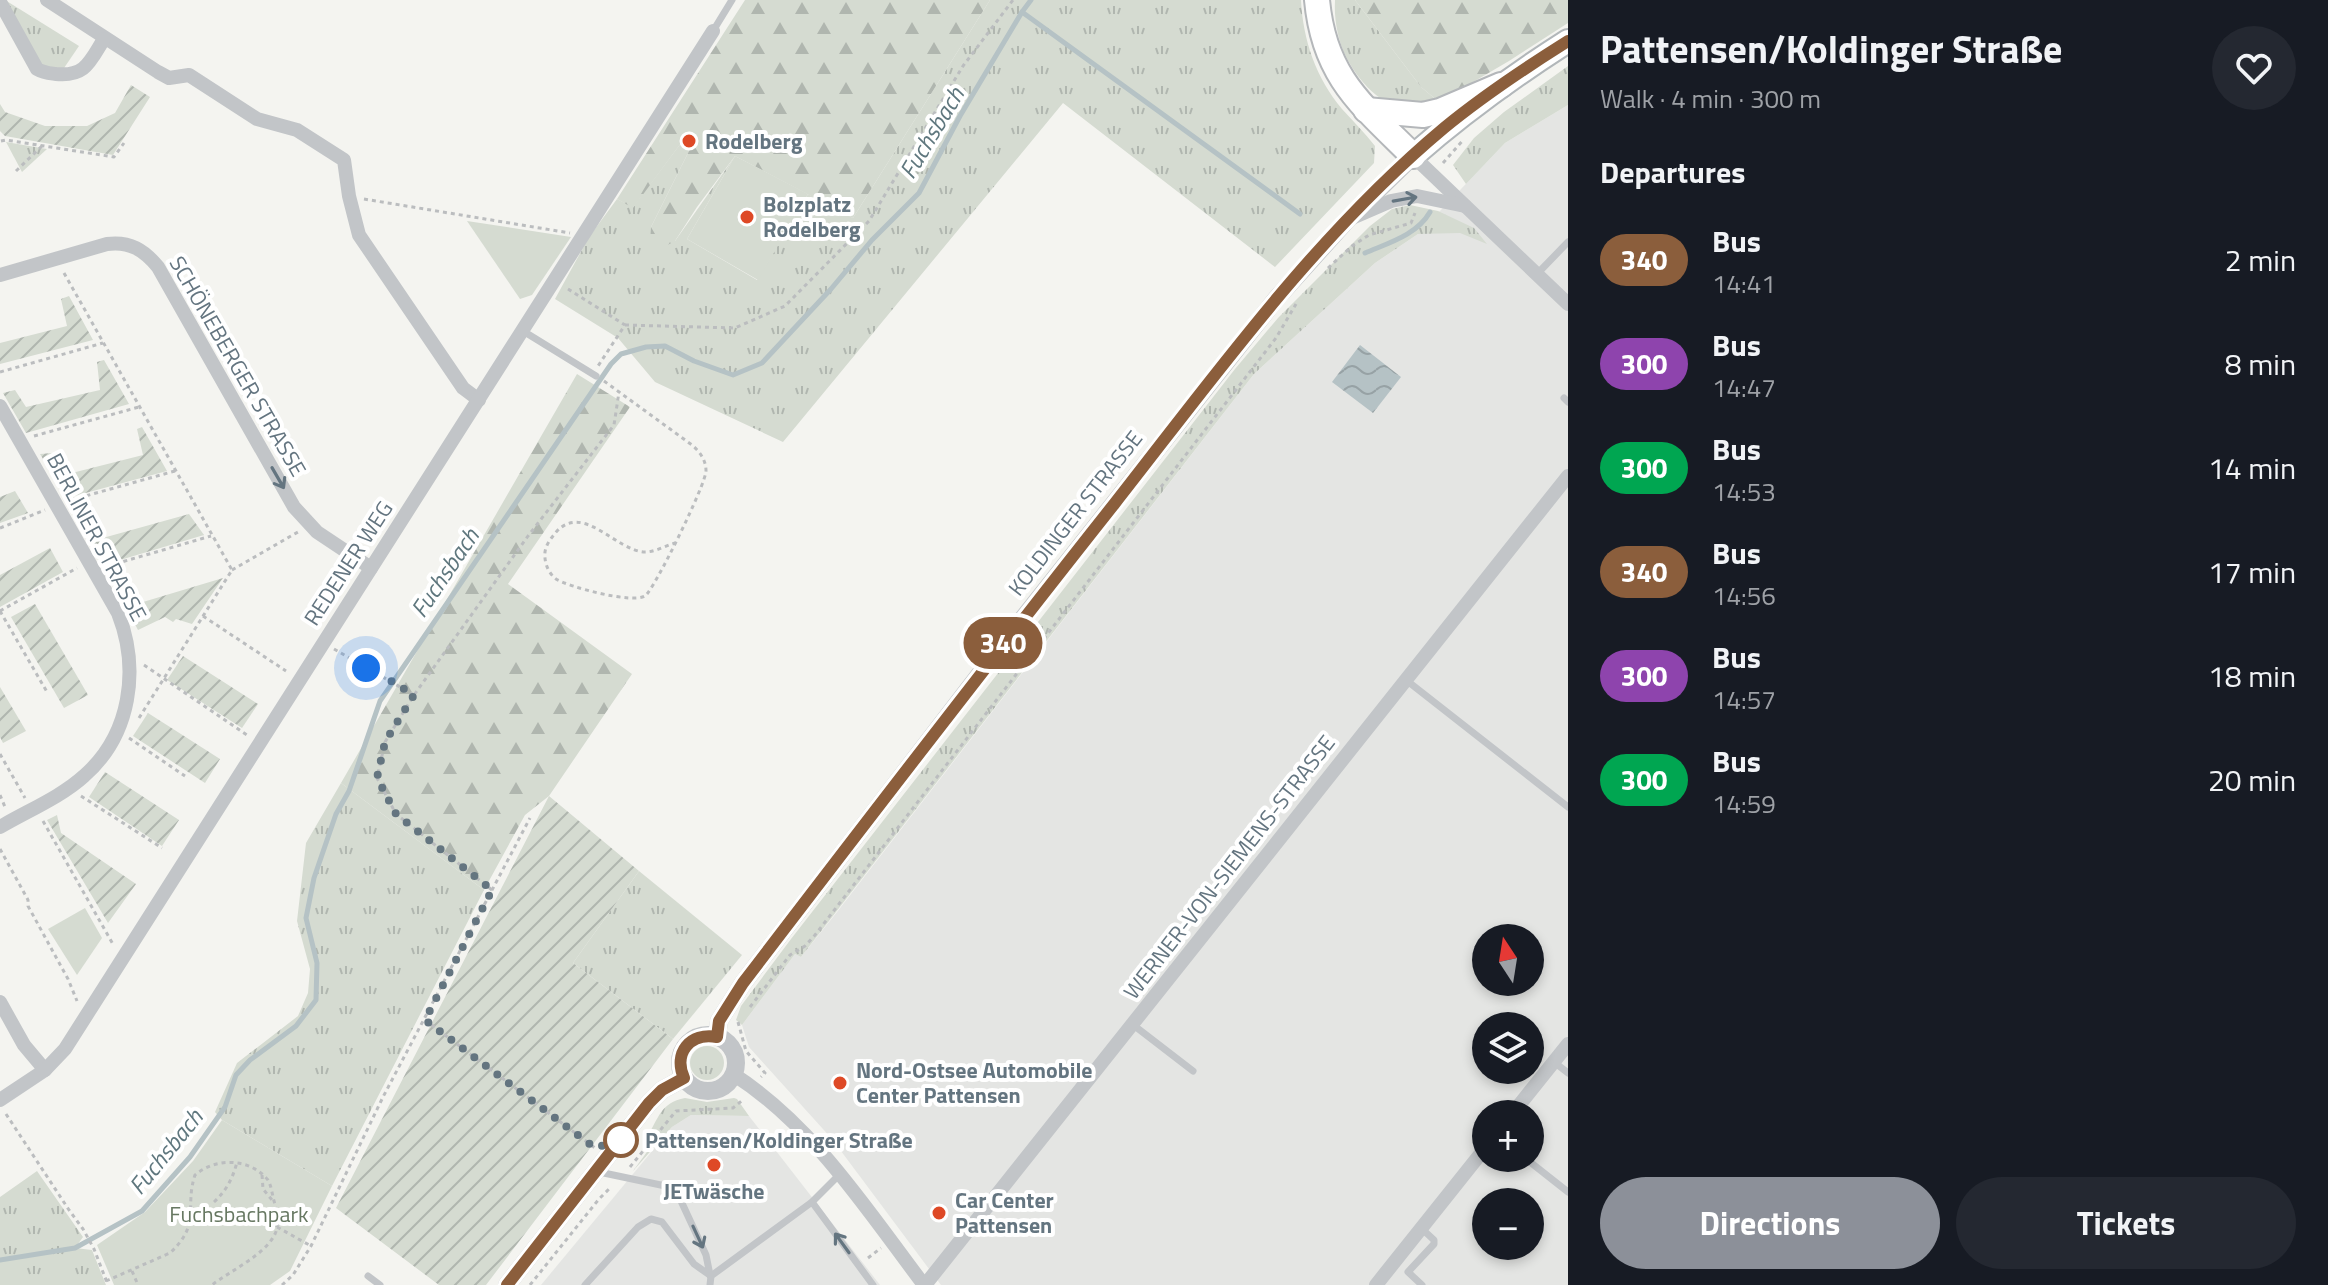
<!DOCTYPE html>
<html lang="en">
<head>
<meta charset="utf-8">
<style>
	body { margin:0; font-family:"Titillium Web",sans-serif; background:#242831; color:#f1f3f6; height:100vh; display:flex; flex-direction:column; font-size:30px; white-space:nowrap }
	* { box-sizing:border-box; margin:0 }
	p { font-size:26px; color:#9ea1a6 }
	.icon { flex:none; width:44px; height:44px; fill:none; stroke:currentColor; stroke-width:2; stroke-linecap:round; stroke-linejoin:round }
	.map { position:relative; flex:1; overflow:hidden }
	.side { display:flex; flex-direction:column; background:#171b24; width:760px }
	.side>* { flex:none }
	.badge { padding:0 16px; border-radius:26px; font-size:28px; line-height:52px }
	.needle { width:52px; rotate:348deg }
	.controls { position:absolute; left:1472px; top:924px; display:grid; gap:16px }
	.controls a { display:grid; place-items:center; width:72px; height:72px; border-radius:50%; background:#171b24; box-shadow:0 4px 12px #0003; font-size:40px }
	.you { position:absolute; width:40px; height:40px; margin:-20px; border:6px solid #fff; border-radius:50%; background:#1a73e8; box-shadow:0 0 0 12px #1a73e833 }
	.map>.badge { position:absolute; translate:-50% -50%; box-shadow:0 0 0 4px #fff }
	h2 { padding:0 32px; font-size:30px; line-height:72px }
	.round { display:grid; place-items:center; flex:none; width:84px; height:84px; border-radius:42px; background:#242831 }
	.head { display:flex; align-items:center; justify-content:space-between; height:136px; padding:0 32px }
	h1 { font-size:38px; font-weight:700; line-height:60px }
	.button { display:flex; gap:16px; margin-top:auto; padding:16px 32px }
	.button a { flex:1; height:92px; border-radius:48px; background:#8c9099; color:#fff; font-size:32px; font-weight:700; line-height:92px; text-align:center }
	.button a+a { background:#242831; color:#f1f3f6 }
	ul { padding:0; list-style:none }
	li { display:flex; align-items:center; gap:24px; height:104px; padding:0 32px }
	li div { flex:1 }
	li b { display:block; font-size:30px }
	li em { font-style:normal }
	li .badge { min-width:88px; font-weight:700; text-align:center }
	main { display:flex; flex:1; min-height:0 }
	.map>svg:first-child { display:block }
</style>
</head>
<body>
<main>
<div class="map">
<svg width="1568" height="1285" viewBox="0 0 1568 1285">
	<defs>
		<pattern id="grass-tufts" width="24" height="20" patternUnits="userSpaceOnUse" patternTransform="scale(2)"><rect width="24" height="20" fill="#d5dbd1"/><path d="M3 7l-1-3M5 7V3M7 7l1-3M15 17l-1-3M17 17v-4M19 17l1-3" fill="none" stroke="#b0b6af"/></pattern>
		<pattern id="forest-firs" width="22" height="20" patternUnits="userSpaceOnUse" patternTransform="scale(2)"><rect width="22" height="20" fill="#d5dbd1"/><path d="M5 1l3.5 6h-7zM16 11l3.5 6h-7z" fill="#b0b6af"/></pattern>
		<pattern id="garden-furrows" width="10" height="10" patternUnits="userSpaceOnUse" patternTransform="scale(2)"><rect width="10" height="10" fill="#d5dbd1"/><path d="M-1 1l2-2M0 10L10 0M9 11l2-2" fill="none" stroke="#b0b6af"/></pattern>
		<pattern id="water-waves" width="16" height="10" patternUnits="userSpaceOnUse" patternTransform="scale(2)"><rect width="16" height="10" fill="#b5c2c5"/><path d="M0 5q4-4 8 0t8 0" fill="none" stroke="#97a2a5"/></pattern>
	</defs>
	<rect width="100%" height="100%" fill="#f4f4f0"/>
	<g fill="#e4e5e3" fill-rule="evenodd">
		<path d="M1568 105V1285H941L832 1139 749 1047 742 1025 795 954 801 957 837 912 1254 374 1375 263 1418 234 1505 143ZM1486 938H1530V982H1486ZM1486 1026H1530V1070H1486ZM1486 1114H1530V1158H1486ZM1486 1202H1530V1246H1486Z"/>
		<path d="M691 1115 749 1116 880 1285H541L672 1127Z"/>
	</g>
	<g fill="url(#grass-tufts)">
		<path d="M5 0 79 46 62 71 42 69Z"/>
		<path d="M990 0H1301C1303 40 1316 78 1342 109 1353 121 1365 133 1375 146L1374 163 1275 267 1063 103 783 442 655 382 618 338 555 299 589 237 617 199 633 207 690 131 697 135 651 227 675 241 735 156 687 239 757 280 808 194 853 218Z"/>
		<path d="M1335 0H1355L1421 87 1439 102C1429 103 1418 107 1407 107 1379 108 1353 74 1343 50 1337 35 1334 17 1335 0Z"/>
		<path d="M1568 66V105L1505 143 1466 184 1453 165 1474 138 1504 112Z"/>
		<path d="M6 142 47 149 22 172Z"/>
		<path d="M1410 205 1438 211 1474 228 1487 244 1460 233 1418 234 1375 263 1254 374 801 957 795 954 742 1025 736 1020 741 1006 791 939 1235 369 1278 318 1370 226 1392 209Z"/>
		<path d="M341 783 484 890 332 1186 222 1120 215 1112 237 1063 298 1016 308 993 310 969 297 921 306 843Z"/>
		<path d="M639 871 742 955 673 1039 573 963Z"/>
		<circle cx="707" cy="1063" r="17"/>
		<path d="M685 1098 707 1102 734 1098 737 1099 749 1116 691 1115 672 1127 633 1171 652 1145 647 1137C659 1118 660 1103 685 1098Z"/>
		<path d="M37 1171 83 1237 75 1248 92 1250 106 1285H0V1197Z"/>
	</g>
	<g fill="url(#forest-firs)">
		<path d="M745 0H990L853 218 735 156 697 207 675 241 662 248 650 244 651 227 697 135 690 131 633 208 617 199Z"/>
		<path d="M1355 0H1568V23L1509 61 1439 102 1421 87Z"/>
		<path d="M577 374 630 407 508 584 632 674 549 796 525 815 484 890 341 783Z"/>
	</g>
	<g fill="#d5dbd1">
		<path d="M735 156 808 194 758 280 687 239Z"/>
		<path d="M467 221 571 237 532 295 520 299Z"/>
		<path d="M85 908 102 938 77 975 48 929Z"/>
		<path d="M222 1120 332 1186 290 1271 270 1285H114L97 1245 145 1212 193 1161Z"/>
	</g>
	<g fill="url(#garden-furrows)">
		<path d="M131 85 150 97 113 155 5 136 0 131V104L5 112 45 126H87L115 113Z"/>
		<path d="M69 296 93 340 0 364V343L67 326 61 299Z"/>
		<path d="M104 360 129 404 26 433 3 393 15 390 26 407 100 390 97 362Z"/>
		<path d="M142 427 167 471 67 498 40 454 52 453 60 476 143 455 137 429Z"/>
		<path d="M15 491 28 513 0 523V497Z"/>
		<path d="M189 514 204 535 100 566 92 541Z"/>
		<path d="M50 548 63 572 0 607V575Z"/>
		<path d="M123 574 133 605 223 578 192 624 176 619 173 622 165 617 138 630 110 577Z"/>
		<path d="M35 604 88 695 64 708 11 617Z"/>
		<path d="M183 656 258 704 242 728 167 680Z"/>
		<path d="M0 687 26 731 3 743 0 737Z"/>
		<path d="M148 713 220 759 205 783 133 736Z"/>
		<path d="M105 772 179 820 162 846 89 797Z"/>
		<path d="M549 796 639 871 573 963 673 1039 486 1285H439L336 1208Z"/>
		<path d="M57 815 61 833 136 884 108 923 47 820Z"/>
	</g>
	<path fill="url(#water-waves)" d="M1360 345 1401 377 1373 413 1332 382Z"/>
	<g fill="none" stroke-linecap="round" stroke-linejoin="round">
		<g stroke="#b5c2c5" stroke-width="5">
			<path d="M1022 12 1300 214"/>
			<path d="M1365 253C1388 243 1417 235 1430 212"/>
			<path d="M0 1260 75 1248 142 1211 190 1157 225 1107 236 1075 250 1060 296 1026 316 1000 317 963 306 918 314 878 336 814 349 791 380 701 611 364 621 354 646 347 665 346 694 361 733 375 762 363 831 289 872 240 919 193 960 116 1022 12 1031 0"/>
		</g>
		<defs>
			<path id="primary" d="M1413 156C1462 113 1513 76 1568 41"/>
			<g id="trunk">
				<path d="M1317 0C1324 77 1362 105 1413 156"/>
				<path d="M1366 110 1423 115 1440 111 1501 85"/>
			</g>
		</defs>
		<use href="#primary" stroke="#b2b7ba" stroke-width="26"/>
		<use href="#trunk" stroke="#b4b7ba" stroke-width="28"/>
		<g stroke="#bbbdbf" stroke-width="3" stroke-dasharray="4 4" stroke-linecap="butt">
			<path d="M1 141 6 140 114 157 124 143"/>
			<path d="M1443 163 1464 139"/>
			<path d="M16 171 43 145"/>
			<path d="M364 199 570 233"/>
			<path d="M1328 268 1352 246 1369 235 1411 223 1415 213"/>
			<path d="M64 273 232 570 139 718"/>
			<path d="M568 289 625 325 598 366"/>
			<path d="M625 325 735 328 785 306 869 221 963 66 1013 0"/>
			<path d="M0 372 103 343"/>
			<path d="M604 381 692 445C700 452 706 460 706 471 706 484 654 590 645 596 632 604 569 587 556 579 548 573 544 562 545 552 546 544 552 537 557 531 584 503 616 551 645 552 655 552 665 546 675 543"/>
			<path d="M34 436 139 407"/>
			<path d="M71 500 175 471"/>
			<path d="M0 528 45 510"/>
			<path d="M108 566 211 536"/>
			<path d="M232 570 298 532"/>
			<path d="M0 611 77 568"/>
			<path d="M0 611 47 692"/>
			<path d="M203 616 286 671"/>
			<path d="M334 649 414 695"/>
			<path d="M144 665 247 735"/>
			<path d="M129 738 185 776"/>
			<path d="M0 754 25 798"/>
			<path d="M0 795 5 807"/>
			<path d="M81 796 162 848"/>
			<path d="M43 821 114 946"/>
			<path d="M0 849 28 900V906L68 979 77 1001"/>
			<path d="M492 890 396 814 377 778 385 742 414 695 528 536 614 425 619 392"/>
			<path d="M750 1007 790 955 805 946 815 935 1276 338 1296 304"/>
			<path d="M425 1020 595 1148"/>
			<path d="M738 1022 746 1051 765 1073 761 1077"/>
			<path d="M6 1114 69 1210 83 1229 94 1249 108 1285"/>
			<path d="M630 1167 676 1111 733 1108 744 1099"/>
			<path d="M262 1175 263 1189 272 1200"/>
			<path d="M214 1202C226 1191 233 1178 237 1162"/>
			<path d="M277 1227 311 1246"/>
			<path d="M868 1258 881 1248"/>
			<path d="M132 1271 138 1285"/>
			<path d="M106 1281 170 1253C202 1223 184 1208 195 1175 216 1157 250 1158 268 1180 272 1187 272 1196 275 1204 277 1213 279 1226 275 1234 265 1255 230 1271 212 1285"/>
			<path d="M282 1285 293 1275 311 1246 383 1097 530 818"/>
			<path d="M530 1285 599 1199 611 1187"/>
		</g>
		<g stroke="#c2c5c8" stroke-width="7">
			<path d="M713 31 732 0"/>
			<path d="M1537 274 1568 242"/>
			<path d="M523 331 596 376"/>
			<path d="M1564 398 1568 402"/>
			<path d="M1406 680 1568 807"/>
			<path d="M1132 1024 1193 1071"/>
			<path d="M1554 1062 1568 1073"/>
			<path d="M1525 1158 1568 1192"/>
			<path d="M599 1172 675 1188 706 1255 710 1275"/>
			<path d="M812 1202 873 1285"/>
			<path d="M1421 1228 1434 1240V1244L1408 1272 1422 1285"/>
			<path d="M368 1276 380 1285"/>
			<path d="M585 1285 638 1227 651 1219 662 1222 694 1264 711 1276"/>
			<path d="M710 1285 711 1276 812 1202 840 1174"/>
		</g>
		<g stroke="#c2c5c8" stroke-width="14">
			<path d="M47 0 158 72 169 78 189 75 257 119 297 130 344 160 349 196 359 235 463 388 479 400"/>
			<path d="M0 2 37 69C44 73 48 73 56 74 86 77 90 61 104 39"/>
			<path d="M1413 156 1568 304"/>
			<path d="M1354 217 1391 201 1417 196 1465 206"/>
			<path d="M0 275 107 244C130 241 144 250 158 267L294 507 317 532 371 568"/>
			<path d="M0 406 118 613C140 669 131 735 84 776 61 797 27 811 0 827"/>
			<path d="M0 1002 24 1045 45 1070"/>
			<path d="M733 1074C813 1125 867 1210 924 1285"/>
			<path d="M0 1100 45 1070 65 1049 713 31"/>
			<path d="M1512 1114 1568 1044"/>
			<path d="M925 1285 1568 476"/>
			<path d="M1376 1285 1486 1147"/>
		</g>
		<g stroke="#c2c5c8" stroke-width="18">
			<circle cx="708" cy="1063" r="28"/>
			<path d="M717 1037 719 1021 743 983 1013 631 1276 299 1347 220 1413 156"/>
			<path d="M507 1285 649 1103 662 1090 684 1078"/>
		</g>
		<use href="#primary" stroke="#fff" stroke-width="22"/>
		<use href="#trunk" stroke="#fff" stroke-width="24"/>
	</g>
	<defs><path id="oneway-shaft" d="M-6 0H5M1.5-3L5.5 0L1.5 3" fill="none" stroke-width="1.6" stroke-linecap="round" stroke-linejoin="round" transform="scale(2)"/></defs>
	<g stroke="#647580">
		<use href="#oneway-shaft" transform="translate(1405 199) rotate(-10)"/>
		<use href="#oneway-shaft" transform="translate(278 478) rotate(60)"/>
		<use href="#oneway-shaft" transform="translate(698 1237) rotate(65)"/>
		<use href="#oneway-shaft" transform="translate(842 1243) rotate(-126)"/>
	</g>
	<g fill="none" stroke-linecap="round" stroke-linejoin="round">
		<defs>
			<path id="line" d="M507 1285 649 1103 662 1090 684 1078C673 1053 690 1032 717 1037L719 1021 743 983C866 822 989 662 1115 503 1217 373 1316 235 1444 128 1483 96 1525 68 1568 41"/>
		</defs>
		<use href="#line" stroke="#fff" stroke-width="18"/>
		<use href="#line" stroke="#8b5e3c" stroke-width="12"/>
		<path stroke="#647580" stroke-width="8" stroke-dasharray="0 14.4" d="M366 668 383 676 414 695 385 742 377 778 396 814 492 890 425 1020 595 1148 621 1140"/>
	</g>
	<g fill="#de4926" stroke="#fff" stroke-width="3">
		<circle cx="689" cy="141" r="8"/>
		<circle cx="747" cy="217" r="8"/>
		<circle cx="840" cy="1083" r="8"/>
		<circle cx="714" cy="1165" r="8"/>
		<circle cx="939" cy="1213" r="8"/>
	</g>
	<circle fill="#fff" stroke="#8b5e3c" stroke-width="4" cx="621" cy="1140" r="16"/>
	<g text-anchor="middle" stroke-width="8" stroke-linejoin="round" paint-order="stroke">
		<g font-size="22" font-weight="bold" fill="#647580" stroke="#fff" text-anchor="start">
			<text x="705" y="149">Rodelberg</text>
			<text x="763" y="212">Bolzplatz<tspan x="763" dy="25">Rodelberg</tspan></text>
			<text x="856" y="1078">Nord-Ostsee Automobile<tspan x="856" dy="25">Center Pattensen</tspan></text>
			<text x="714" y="1199" text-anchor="middle">JETwäsche</text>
			<text x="955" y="1208">Car Center<tspan x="955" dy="25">Pattensen</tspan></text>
		</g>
		<g font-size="22" fill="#647580" stroke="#fff">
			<text transform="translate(238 366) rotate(60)" y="8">SCHÖNEBERGER STRASSE</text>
			<text transform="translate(1075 513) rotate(-52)" y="8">KOLDINGER STRASSE</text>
			<text transform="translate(97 537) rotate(62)" y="8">BERLINER STRASSE</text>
			<text transform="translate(348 563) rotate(-57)" y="8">REDENER WEG</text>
			<text transform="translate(1229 867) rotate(-52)" y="8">WERNER-VON-SIEMENS-STRASSE</text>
		</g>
		<g font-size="22" font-weight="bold" fill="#647580" stroke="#fff" text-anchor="start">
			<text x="645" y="1148">Pattensen/Koldinger Straße</text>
		</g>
		<g font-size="22" fill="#677862" stroke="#fff">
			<text x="239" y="1222">Fuchsbachpark</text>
		</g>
		<g font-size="24" font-style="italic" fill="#5f777e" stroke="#fff">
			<text transform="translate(932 133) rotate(-59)" y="8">Fuchsbach</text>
			<text transform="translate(445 573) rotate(-56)" y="8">Fuchsbach</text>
			<text transform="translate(166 1152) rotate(-51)" y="8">Fuchsbach</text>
		</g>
	</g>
</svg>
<div class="controls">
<a><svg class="needle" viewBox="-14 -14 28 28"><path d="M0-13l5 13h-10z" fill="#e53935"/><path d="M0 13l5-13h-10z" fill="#9ea1a6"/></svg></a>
<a><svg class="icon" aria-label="layers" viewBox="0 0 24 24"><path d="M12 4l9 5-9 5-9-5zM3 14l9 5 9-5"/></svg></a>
<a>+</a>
<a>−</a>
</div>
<div class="you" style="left:366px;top:668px"></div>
<b class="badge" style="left:1003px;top:643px;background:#8b5e3c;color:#fff">340</b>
</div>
<section class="side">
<div class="head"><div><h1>Pattensen/Koldinger Straße</h1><p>Walk · 4 min · 300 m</p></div><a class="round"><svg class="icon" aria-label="heart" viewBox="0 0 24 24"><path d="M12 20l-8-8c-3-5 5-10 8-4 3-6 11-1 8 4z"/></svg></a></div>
<h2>Departures</h2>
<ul>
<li><span class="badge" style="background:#8b5e3c;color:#fff">340</span><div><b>Bus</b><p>14:41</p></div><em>2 min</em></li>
<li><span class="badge" style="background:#8e44ad;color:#fff">300</span><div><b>Bus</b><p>14:47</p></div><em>8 min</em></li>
<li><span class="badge" style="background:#00a651;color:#fff">300</span><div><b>Bus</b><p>14:53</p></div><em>14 min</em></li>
<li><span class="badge" style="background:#8b5e3c;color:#fff">340</span><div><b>Bus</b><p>14:56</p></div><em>17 min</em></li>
<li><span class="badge" style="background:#8e44ad;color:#fff">300</span><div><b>Bus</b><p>14:57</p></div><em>18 min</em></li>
<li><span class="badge" style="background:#00a651;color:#fff">300</span><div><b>Bus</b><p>14:59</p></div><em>20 min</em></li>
</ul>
<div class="button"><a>Directions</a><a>Tickets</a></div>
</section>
</main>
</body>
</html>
